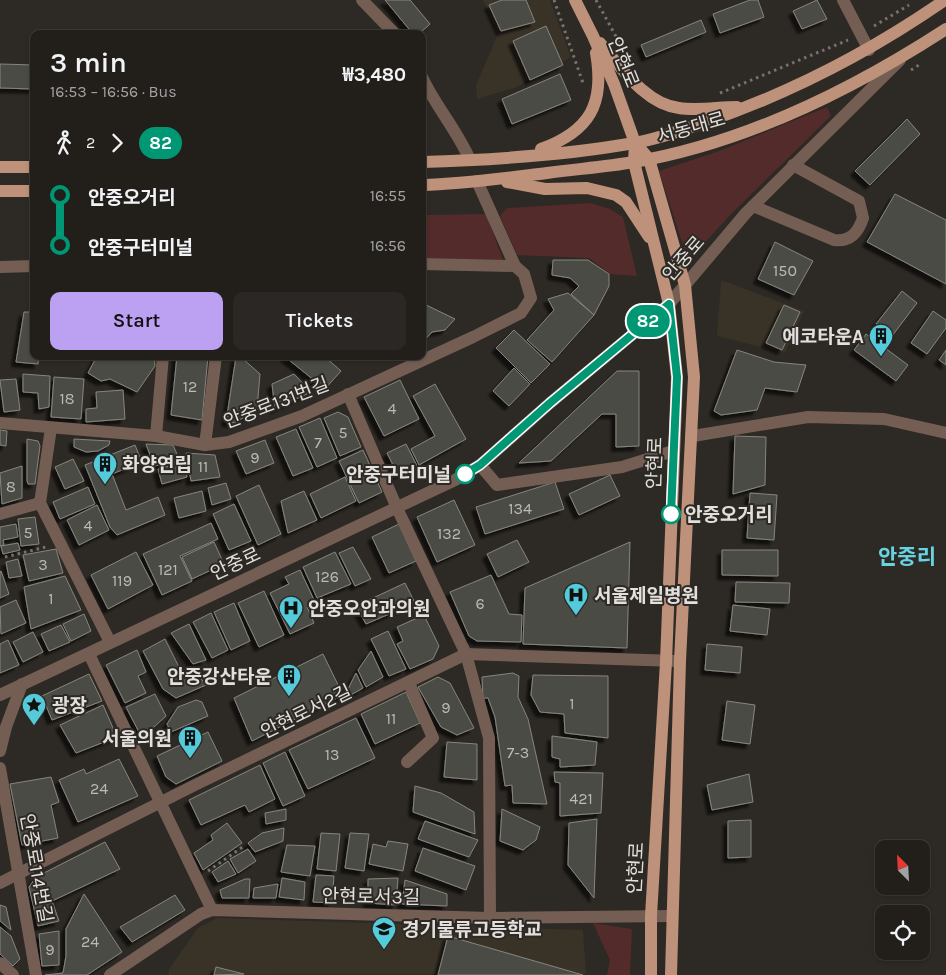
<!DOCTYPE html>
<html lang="en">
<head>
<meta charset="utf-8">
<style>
	body { margin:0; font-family:Karla,"Noto Sans KR",sans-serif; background:#2a2724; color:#f1f3f6; height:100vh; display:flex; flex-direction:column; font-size:19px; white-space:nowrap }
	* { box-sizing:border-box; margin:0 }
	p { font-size:16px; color:#a2a2a3 }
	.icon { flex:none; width:28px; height:28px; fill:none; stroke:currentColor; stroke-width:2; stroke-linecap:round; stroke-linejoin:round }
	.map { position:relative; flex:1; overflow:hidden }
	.side { position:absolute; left:30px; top:30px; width:396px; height:330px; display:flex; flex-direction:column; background:#221f1b; border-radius:10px; box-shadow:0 1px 4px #0004,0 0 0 1px #3f3d3a }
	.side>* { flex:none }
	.badge { padding:0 10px; border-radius:16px; font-size:18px; line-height:32px }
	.needle { width:32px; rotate:336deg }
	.tools { position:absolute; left:875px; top:840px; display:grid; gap:10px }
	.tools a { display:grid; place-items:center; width:55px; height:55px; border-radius:10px; background:#221f1b; box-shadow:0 1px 4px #0004,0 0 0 1px #3f3d3a; font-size:25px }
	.map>.badge { position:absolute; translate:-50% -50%; box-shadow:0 0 0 2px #fff }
	.legs { display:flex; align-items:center; gap:8px; height:55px; padding:0 20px; font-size:16px }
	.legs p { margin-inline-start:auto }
	.headline { display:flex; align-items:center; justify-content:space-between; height:85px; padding:0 20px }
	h1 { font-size:28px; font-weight:600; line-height:38px }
	.button { display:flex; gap:10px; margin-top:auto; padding:10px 20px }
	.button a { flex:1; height:58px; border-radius:10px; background:#bca0f2; color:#111; font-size:20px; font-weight:600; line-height:58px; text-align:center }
	.button a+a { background:#2a2724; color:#f1f3f6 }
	ul { padding:0 20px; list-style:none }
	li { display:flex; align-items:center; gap:18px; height:50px; font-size:19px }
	li i { display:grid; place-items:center; width:8px; height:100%; margin:0 6px; background:currentColor }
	li i::after { content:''; width:12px; height:12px; margin:-6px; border:4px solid; border-radius:50%; background:#221f1b }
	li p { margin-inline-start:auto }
	li:first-child i { background:linear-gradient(#0000 50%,currentColor 0) }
	li:last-child i { background:linear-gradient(currentColor 50%,#0000 0) }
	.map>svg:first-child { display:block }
</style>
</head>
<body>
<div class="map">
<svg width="946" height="975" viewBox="0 0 946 975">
	<defs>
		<filter id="shadow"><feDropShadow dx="-4.5" dy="4.5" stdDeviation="1" flood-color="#0009"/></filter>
	</defs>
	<rect width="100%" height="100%" fill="#2d2924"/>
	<g fill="#393227">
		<path d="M483 0H550L571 57 517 87 477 99 476 85 498 34Z"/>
		<path d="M721 280 804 311 785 353 717 336Z"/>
		<path d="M217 918 583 930 586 974 169 975V969L198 928Z"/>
	</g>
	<g fill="#532b2a">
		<path d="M827 107 831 116 732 213 688 261 659 171 719 151Z"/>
		<path d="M591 203 610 209 623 217 637 276 610 274 589 258 517 255 500 216 507 208Z"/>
		<path d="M486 214 503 260 423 258V215Z"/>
		<path d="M593 923 632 929 630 975H607L610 960Z"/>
	</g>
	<g fill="#4c4c45" stroke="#86857e" filter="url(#shadow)">
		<path d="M385 0H410L430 24 419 34H413Z"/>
		<path d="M502 0H526L535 22 501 31 489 5Z"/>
		<path d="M750 0H758L764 17 720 33 713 14Z"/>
		<path d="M817 0 827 19 802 29 793 11Z"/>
		<path d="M701 20 706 32 646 57 641 45Z"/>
		<path d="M546 26 563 65 530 80 513 41Z"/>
		<path d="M0 64 34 65V89L0 88Z"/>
		<path d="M560 74 571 100 512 124 502 99Z"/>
		<path d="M907 119 920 134 870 185 855 171Z"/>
		<path d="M895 194 946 220V284L867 242Z"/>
		<path d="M775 242 813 261 794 295 758 279Z"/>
		<path d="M553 260H588L609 274V286L594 315 571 294 579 286 570 278 552 275Z"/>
		<path d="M902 291 917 303 892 336 876 324Z"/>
		<path d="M568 293 594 315 552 362 527 340 554 310 548 299Z"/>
		<path d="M422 303 455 319 445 330 432 332 422 343Z"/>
		<path d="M784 305 800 312 782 350 766 343Z"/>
		<path d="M933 311 946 320V328L927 354 911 343Z"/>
		<path d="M24 312H34V356H39L38 364 16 362Z"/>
		<path d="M514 330 550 364 531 383 496 348Z"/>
		<path d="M866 334 908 365 896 381 854 350Z"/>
		<path d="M737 350 774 362 806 365 797 392 765 388 757 410 721 415 714 411Z"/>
		<path d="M946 350V365L939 360Z"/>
		<path d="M97 356H154L155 366 137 392 110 379 101 381 88 373Z"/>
		<path d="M177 356H208L202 420 171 415Z"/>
		<path d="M284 356H324L341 371 325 389Z"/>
		<path d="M236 357 242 358 260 374 257 409 235 423 226 422Z"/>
		<path d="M514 368 530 384 509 406 493 391Z"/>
		<path d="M617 371H639V446L616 447V414H602L551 461 519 463Z"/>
		<path d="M23 374 50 376 49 407 39 409 38 393 23 392Z"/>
		<path d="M294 374 311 392 275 409 272 384Z"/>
		<path d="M54 377 84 379 81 419 51 417Z"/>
		<path d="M16 379 20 410 4 412 0 380Z"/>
		<path d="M400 380 419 419 384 436 364 397Z"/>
		<path d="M435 384 466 439 419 465 411 449 435 436 413 396Z"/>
		<path d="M123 390 125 419 86 422V409L97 408 96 392Z"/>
		<path d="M338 412 348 417 361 447 340 456 324 418Z"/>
		<path d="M320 418 337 458 317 467 299 427Z"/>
		<path d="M296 429 313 468 293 476 276 437Z"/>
		<path d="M0 430 7 431 6 446 0 445Z"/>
		<path d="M735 436 766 437 765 485 733 494Z"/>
		<path d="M27 439 38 441 40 446 35 484H28L27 481Z"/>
		<path d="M74 439 110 441 109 445 98 451 86 452 74 447Z"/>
		<path d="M265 440 274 463 246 474 236 451Z"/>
		<path d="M146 444 173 445 180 461 154 466Z"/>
		<path d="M406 444 417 466 398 475 387 453Z"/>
		<path d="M135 445 142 462 112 474 126 510 158 497 165 515 117 535 110 527 85 465Z"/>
		<path d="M363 450 382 492 359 503 339 461Z"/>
		<path d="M186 453 215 455 220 477 191 481Z"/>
		<path d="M73 459 84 481 65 489 55 467Z"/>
		<path d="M183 462 187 477 162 484 158 469Z"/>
		<path d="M22 466V498L2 504 0 473Z"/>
		<path d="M610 475 620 496 579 515 569 494Z"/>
		<path d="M345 477 356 501 321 518 310 494Z"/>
		<path d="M555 482 564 509 485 534 476 507Z"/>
		<path d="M226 483 231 499 212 505 208 488Z"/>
		<path d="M259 485 281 534 258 545 236 496Z"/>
		<path d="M88 487 95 504 60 519 53 502Z"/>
		<path d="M202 491 206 511 179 518 174 498Z"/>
		<path d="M304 491 317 520 288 533 281 501Z"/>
		<path d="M750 493 777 495 774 540 747 538Z"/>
		<path d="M454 500 475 545 437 562 417 517Z"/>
		<path d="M234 504 251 541 229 550 213 514Z"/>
		<path d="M97 505 109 530 79 545 67 520Z"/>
		<path d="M35 517 39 544 21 546 18 519Z"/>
		<path d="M211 523 218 539 180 556 192 581 162 595 143 554Z"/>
		<path d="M16 524 18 537 3 540 4 545 0 546V527Z"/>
		<path d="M399 524 416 561 389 573 372 537Z"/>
		<path d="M517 540 529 562 498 577 487 554Z"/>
		<path d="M214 542 224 564 192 579 182 557Z"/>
		<path d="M630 542 627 648 523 644 525 588Z"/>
		<path d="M18 543 20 550 3 554 1 546Z"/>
		<path d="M353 547 371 579 355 586 339 553Z"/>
		<path d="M56 549 63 573 29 581 23 555Z"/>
		<path d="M722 550H778V576L722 575Z"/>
		<path d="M136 552 153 585 108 609 91 575Z"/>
		<path d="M335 552 351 584 317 598 303 567Z"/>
		<path d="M18 559 22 576 9 578 6 562Z"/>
		<path d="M300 570 315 602 307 607 314 623 290 634 270 593 289 584 285 577Z"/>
		<path d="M1 571 9 594 0 598V572Z"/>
		<path d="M491 575 509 614 522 615 521 642 477 641 469 636 450 592Z"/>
		<path d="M65 576 81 610 31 629 24 587Z"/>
		<path d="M736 582 790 583 789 603 735 602Z"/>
		<path d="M405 583 415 603 366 624 356 606Z"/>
		<path d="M264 591 284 635 259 647 238 603Z"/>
		<path d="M16 600 26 623 1 634 0 607Z"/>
		<path d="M234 603 250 641 231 650 214 612Z"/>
		<path d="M733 605 770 609 767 635 730 631Z"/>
		<path d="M211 613 228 650 212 658 193 622Z"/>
		<path d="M84 614 91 631 71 641 63 624Z"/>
		<path d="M424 615 439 646 433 659 410 669 397 644 403 641 397 627Z"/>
		<path d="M189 624 206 660 193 664 171 633Z"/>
		<path d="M61 625 70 642 49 651 41 634Z"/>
		<path d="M388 631 406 669 389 676 371 639Z"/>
		<path d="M33 632 43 652 23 662 13 642Z"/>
		<path d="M165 639 182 673 192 667 206 685 176 698 163 689 143 651Z"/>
		<path d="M8 640 19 665 0 673V644Z"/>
		<path d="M707 644 742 647 740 673 705 670Z"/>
		<path d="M137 650 146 672 138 676 146 693 125 703 106 665Z"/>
		<path d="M371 651 383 677 366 687 358 670Z"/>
		<path d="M323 654 343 695 252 741 234 698Z"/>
		<path d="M356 673 363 688 349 696 347 691Z"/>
		<path d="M513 673 519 676 518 697 528 719 547 804 513 803 512 785 505 786 495 717 488 698H483L482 677Z"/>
		<path d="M89 674 102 701 52 720 42 696Z"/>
		<path d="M533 675 608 676V738L565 733 564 714 540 712 531 695Z"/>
		<path d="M438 677 450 683 474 728 457 735 441 727 418 687Z"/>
		<path d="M406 692 420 723 375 744 361 714Z"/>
		<path d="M155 694 166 716 142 738 126 707Z"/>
		<path d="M196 700 202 702 208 716 171 732 167 724 178 707Z"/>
		<path d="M727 701 755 705 750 744 722 740Z"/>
		<path d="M103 705 117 737 76 753 60 725Z"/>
		<path d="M356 718 375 758 308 789 289 750Z"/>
		<path d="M208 732 222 761 176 784 166 777 157 756Z"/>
		<path d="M552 736 597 742 595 765 560 767V759L552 757Z"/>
		<path d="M447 742 477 744V780L444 777Z"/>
		<path d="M285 752 305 796 283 806 263 763Z"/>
		<path d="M119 759 138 796 78 822 59 780 84 769 86 774Z"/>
		<path d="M260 765 275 799 249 812 245 805 201 825 189 800Z"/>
		<path d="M554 772 603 773 601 813 560 816V783L555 782Z"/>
		<path d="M749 774 753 802 712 810 707 785Z"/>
		<path d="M51 777 59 802 51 805 58 838 22 845 10 784Z"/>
		<path d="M415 786 441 793 474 812 475 834 413 812Z"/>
		<path d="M286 809V820L266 824 265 813Z"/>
		<path d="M502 809 540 827 536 840 523 850 500 841Z"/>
		<path d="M597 819 594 898 568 865 569 823Z"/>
		<path d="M751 820V857L728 858V821Z"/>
		<path d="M425 821 478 840 469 857 418 839Z"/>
		<path d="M227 823 242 843 203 870 194 853 213 840 211 835Z"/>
		<path d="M284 828 283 841 255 852 248 843 262 833Z"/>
		<path d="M321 833 340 834 336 871 317 869Z"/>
		<path d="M350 833 369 834 364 871 345 868Z"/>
		<path d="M388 841 408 844 403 871 369 864 373 844 386 847Z"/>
		<path d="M105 842 120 869 52 901 59 921 38 926 29 887 36 877Z"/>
		<path d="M287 845 315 846 310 876 281 872Z"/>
		<path d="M423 848 475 866 466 890 415 871Z"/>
		<path d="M248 849 256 861 238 873 230 859Z"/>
		<path d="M228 861 236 874 218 882 212 872Z"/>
		<path d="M316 875 334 876 332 903 313 902Z"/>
		<path d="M282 878 305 882 304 900 279 897Z"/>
		<path d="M398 878 396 905 368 903V879Z"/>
		<path d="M245 879H250L249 898H222L220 890Z"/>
		<path d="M405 880 447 894V906L402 904Z"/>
		<path d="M278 884 276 898H253L254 888Z"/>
		<path d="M84 894 122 952 87 975H45L63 973 66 956V929Z"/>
		<path d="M175 895 185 910 132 942 120 927Z"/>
		<path d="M0 905 6 907 11 930 0 921Z"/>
		<path d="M0 927 11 936 20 959 13 966 0 954Z"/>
		<path d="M59 931V965L42 966 39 934Z"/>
		<path d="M448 936 583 975H438Z"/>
		<path d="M216 967 244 974 214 975Z"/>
	</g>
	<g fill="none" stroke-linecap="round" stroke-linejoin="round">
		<g stroke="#76726e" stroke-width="3" stroke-dasharray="2.5 4" stroke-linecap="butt">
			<path d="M554 0 583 83"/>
			<path d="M596 0 619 42"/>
			<path d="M874 26 909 5"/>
			<path d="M911 70 922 63"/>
			<path d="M720 93 848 40"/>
			<path d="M5 557 46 547"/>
			<path d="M208 871 244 846"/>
		</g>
		<g stroke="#745e53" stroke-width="12">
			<path d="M362 0 395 34"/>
			<path d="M843 0 869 50"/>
			<path d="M422 77C436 107 457 130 470 160"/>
			<path d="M477 181 515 266"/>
			<path d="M753 206 834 240C850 242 858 233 863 218L859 201 793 165"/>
			<path d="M0 267 34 266"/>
			<path d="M348 394 397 508 466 654 489 738 490 918"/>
			<path d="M0 423 156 436 205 445 229 442 302 416 473 337 521 313 531 298 524 274 515 266 422 264"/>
			<path d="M156 436 163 356"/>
			<path d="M693 436 808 417 884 419 946 433"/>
			<path d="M205 445 216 356"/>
			<path d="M480 465 497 485 622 467 673 451"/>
			<path d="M40 503 51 428"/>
			<path d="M0 514 40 503 110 642"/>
			<path d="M89 654 212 910"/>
			<path d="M0 695 455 480 480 465 550 403 669 304 746 213 900 60"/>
			<path d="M0 751 6 727 22 684"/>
			<path d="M407 762 433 738 409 683"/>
			<path d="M0 768 36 975"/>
			<path d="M0 883 199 783 466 654 677 661"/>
			<path d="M0 963 13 975"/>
			<path d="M110 975 201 914 212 910 490 918 671 916"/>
		</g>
		<g stroke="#be917a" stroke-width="12">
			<path d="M575 0 593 36 614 84 635 143 634 162 669 304 677 377 666 662 651 916V975"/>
			<path d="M600 43C621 67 645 104 679 108 697 111 718 107 737 107"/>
			<path d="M635 143 649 159 685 285 694 377 680 661 671 975"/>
			<path d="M541 149C590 131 605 104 596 53"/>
			<path d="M422 162C491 160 566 155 634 143 658 139 683 130 706 122 793 92 870 52 945 0"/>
			<path d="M0 167H34"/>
			<path d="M507 182 545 189 587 188 616 195 626 202 649 237"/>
			<path d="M422 185C464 184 506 178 547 173 576 169 605 167 634 162 745 143 852 90 946 29"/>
			<path d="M0 191H34"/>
		</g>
	</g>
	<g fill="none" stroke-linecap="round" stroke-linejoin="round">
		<defs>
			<path id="line-1" d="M465 474 480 465 550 403 669 304 677 377 671 514"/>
		</defs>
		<use href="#line-1" stroke="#fff" stroke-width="11"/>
		<use href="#line-1" stroke="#009775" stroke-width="8"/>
	</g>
	<defs>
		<symbol id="building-pin" viewBox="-11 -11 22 30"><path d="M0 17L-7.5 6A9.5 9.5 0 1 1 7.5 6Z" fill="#53cbda" stroke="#2d2924"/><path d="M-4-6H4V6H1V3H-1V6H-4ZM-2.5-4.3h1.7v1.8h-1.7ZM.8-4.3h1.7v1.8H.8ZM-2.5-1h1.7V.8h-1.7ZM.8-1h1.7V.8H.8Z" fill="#111"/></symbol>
		<symbol id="hospital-pin" viewBox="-11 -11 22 30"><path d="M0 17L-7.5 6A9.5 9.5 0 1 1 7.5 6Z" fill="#53cbda" stroke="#2d2924"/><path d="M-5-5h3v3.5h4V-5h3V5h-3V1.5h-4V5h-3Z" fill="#111"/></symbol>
		<symbol id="sight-pin" viewBox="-11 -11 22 30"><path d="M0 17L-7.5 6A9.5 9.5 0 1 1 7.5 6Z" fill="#53cbda" stroke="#2d2924"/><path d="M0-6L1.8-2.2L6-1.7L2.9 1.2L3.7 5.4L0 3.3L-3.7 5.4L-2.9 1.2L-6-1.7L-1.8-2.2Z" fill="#111"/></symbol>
		<symbol id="school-pin" viewBox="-11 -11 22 30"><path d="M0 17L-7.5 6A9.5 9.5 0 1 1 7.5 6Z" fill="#53cbda" stroke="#2d2924"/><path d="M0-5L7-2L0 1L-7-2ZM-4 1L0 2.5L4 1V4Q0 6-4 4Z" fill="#111"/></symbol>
	</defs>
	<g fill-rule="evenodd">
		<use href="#building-pin" x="867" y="322" width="28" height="38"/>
		<use href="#building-pin" x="91" y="450" width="28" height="38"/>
		<use href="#hospital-pin" x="562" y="581" width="28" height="38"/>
		<use href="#hospital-pin" x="277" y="594" width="28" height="38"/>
		<use href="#building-pin" x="275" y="662" width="28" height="38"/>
		<use href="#sight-pin" x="20" y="691" width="28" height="38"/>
		<use href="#building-pin" x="176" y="724" width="28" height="38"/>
		<use href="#school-pin" x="370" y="915" width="28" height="38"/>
	</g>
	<g fill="#fff" stroke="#009775" stroke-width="2.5">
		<circle cx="465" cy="474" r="9"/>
		<circle cx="671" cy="514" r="9"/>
	</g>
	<g text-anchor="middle" stroke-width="4" stroke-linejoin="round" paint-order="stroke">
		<g font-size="16" fill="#bcbab6">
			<text x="785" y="276">150</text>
			<text x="190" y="392">12</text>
			<text x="67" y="404">18</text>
			<text x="392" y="414">4</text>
			<text x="343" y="438">5</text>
			<text x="318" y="448">7</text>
			<text x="255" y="463">9</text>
			<text x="203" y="472">11</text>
			<text x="11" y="492">8</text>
			<text x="520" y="514">134</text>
			<text x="88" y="531">4</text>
			<text x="28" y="538">5</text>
			<text x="449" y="539">132</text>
			<text x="43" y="570">3</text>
			<text x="168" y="575">121</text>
			<text x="327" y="582">126</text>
			<text x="122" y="586">119</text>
			<text x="51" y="604">1</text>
			<text x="480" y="609">6</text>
			<text x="572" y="709">1</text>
			<text x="446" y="713">9</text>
			<text x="391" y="724">11</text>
			<text x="518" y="758">7-3</text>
			<text x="332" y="760">13</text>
			<text x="99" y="794">24</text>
			<text x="581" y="804">421</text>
			<text x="90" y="947">24</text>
			<text x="50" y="955">9</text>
		</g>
		<g font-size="19" fill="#e2dfdc" stroke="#2d2924">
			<text transform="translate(624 62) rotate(68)" y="7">안현로</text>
			<text transform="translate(691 127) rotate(-16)" y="7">서동대로</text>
			<text transform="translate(683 258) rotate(-49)" y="7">안중로</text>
			<text transform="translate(276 402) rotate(-21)" y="7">안중로131번길</text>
			<text transform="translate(654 463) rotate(-88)" y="7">안현로</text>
			<text transform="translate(235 563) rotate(-25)" y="7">안중로</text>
			<text transform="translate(306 711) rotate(-26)" y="7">안현로서2길</text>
			<text transform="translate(37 868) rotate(80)" y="7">안중로114번길</text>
			<text transform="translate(635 868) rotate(-87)" y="7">안현로</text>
			<text transform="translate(371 896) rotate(1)" y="7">안현로서3길</text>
		</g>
		<g font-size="19" font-weight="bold" fill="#e2dfdc" stroke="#2d2924" text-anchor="start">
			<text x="864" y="343" text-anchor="end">에코타운A</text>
			<text x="122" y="471">화양연립</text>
			<text x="594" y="602">서울제일병원</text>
			<text x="308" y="615">안중오안과의원</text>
			<text x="272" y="683" text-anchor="end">안중강산타운</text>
			<text x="52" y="712">광장</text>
			<text x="172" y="745" text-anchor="end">서울의원</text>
			<text x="402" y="936">경기물류고등학교</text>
		</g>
		<g font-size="19" font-weight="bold" fill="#e2dfdc" stroke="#2d2924" text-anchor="end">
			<text x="451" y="481">안중구터미널</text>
			<text x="685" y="521" text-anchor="start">안중오거리</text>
		</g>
		<g font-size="21" font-weight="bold" fill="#67d2e0" stroke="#2d2924">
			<text x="907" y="564">안중리</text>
		</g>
	</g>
</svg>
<div class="tools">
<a><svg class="needle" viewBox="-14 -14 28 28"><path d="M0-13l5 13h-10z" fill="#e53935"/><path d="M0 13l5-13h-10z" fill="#a2a2a3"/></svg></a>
<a><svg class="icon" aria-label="locate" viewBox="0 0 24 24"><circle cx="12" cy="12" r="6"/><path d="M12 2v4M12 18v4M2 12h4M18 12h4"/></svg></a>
</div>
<b class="badge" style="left:648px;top:321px;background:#009775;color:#fff">82</b>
<section class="side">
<div class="headline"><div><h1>3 min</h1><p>16:53 – 16:56 · Bus</p></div><b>₩3,480</b></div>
<div class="legs"><svg class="icon" aria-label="walk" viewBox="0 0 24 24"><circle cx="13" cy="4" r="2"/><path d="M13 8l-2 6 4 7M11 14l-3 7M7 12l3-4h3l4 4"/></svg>2<svg class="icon" aria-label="forward" viewBox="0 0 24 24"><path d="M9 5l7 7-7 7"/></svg><b class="badge" style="background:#009775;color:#fff">82</b></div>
<ul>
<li><i style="color:#009775"></i><b>안중오거리</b><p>16:55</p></li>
<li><i style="color:#009775"></i><b>안중구터미널</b><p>16:56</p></li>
</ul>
<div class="button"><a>Start</a><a>Tickets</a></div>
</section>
</div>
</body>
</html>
